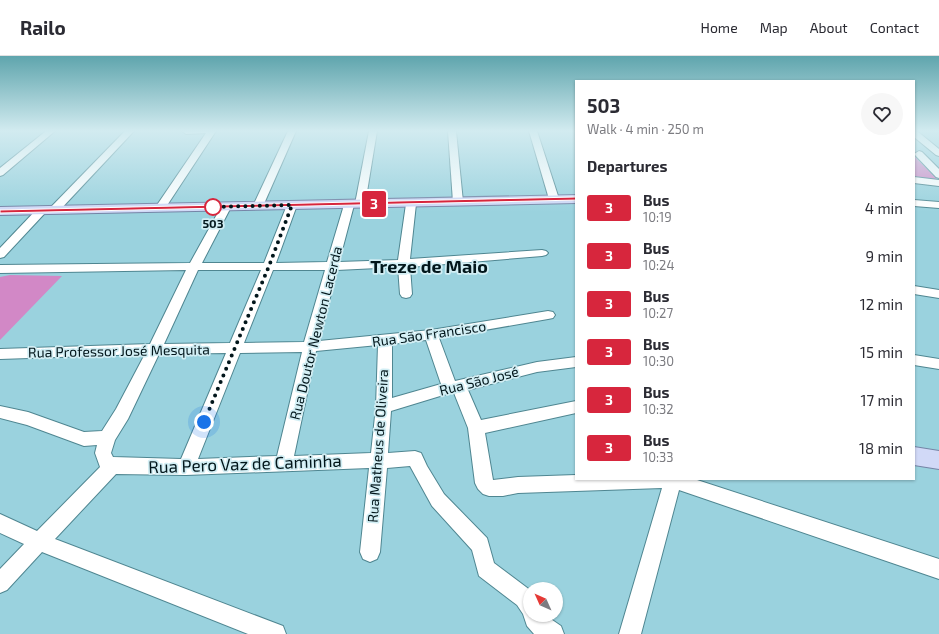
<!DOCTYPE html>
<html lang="en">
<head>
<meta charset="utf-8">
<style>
	body { margin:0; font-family:"Exo 2",sans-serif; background:#f7f7f7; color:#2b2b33; height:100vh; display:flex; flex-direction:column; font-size:15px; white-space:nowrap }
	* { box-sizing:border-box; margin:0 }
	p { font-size:13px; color:#7c7c81 }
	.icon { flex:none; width:22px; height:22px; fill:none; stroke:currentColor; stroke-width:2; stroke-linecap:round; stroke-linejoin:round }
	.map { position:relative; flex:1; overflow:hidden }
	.panel { position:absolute; left:575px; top:24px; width:340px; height:400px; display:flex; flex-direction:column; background:#fff; border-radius:0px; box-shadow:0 1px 3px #0004 }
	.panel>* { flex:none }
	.badge { padding:0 8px; border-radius:3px; font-size:14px; line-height:26px }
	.needle { width:26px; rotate:315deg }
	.fabs { position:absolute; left:523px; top:526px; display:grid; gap:8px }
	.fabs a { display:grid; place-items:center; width:40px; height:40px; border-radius:50%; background:#fff; box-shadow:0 1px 3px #0004; font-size:20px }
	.you { position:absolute; width:20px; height:20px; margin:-10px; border:3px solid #fff; border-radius:50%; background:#1a73e8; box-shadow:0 0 0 6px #1a73e833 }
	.map>.badge { position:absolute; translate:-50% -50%; box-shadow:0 0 0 2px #fff }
	h2 { padding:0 12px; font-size:15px; line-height:36px }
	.round { display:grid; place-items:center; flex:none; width:42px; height:42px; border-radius:21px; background:#f7f7f7 }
	.overview { display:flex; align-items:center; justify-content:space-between; height:68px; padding:0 12px }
	h1 { font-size:19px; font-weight:700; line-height:30px }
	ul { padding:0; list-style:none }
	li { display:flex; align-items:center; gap:12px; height:48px; padding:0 12px }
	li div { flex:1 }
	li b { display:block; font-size:15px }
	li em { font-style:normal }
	li .badge { min-width:44px; font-weight:700; text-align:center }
	header { display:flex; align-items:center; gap:24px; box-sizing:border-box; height:56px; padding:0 20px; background:#fff; border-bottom:1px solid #e1e1e2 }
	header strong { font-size:19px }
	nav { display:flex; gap:22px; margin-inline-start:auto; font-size:14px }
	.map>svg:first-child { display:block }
</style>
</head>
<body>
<header>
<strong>Railo</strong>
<nav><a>Home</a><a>Map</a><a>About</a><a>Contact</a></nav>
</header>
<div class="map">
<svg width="939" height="578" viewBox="0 0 939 578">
	<rect width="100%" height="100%" fill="#9ad2de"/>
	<g fill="#d288c6">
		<path d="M914 100 938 124 914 121Z"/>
		<path d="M10 219 62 220 0 284V221Z"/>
	</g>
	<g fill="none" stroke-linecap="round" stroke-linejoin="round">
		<defs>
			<g id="minor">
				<path d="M46 75H55L3 119 0 120V112Z"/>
				<path d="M125 75H134L58 156H50L49 154 50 152Z"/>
				<path d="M182 75H216L164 154H156L155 152 206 77 186 78Z"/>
				<path d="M288 75H296L263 150 258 153 254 152 253 150Z"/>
				<path d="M369 75H377L365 148 360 151 355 148Z"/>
				<path d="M448 75H456L463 146 458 149 453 146Z"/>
				<path d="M529 75H537L559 143 558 145H550L549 143Z"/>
				<path d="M914 75H917L939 93V100L936 99 914 81Z"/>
				<path d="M919 95 922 96 939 113V122L936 121 916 100 914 98Z"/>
				<path d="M914 121 939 124V130L914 127Z"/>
				<path d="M914 144 939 146V152L914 150Z"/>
				<path d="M411 145 416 148 410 203 542 194 546 195 548 197 546 199 542 200 410 211 412 238 410 241 406 242 402 241 400 238 398 211 337 214 319 285 431 274 548 255 553 256 555 259 553 262 548 263 439 282 455 325 537 306 576 301V311L537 316 468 334 481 364 576 345V357L485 377 493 424 518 421 576 419V423H694L939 503V523L679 434 641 578H619L662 432 518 437 503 440H489L483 438 478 433 475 427 468 372 454 337H450L391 355 388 397 415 395 421 397 427 410 444 438 487 482 494 507 530 534V559H545L561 570 564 578H534L527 570 523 558 517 549 479 520 472 494 432 450 410 410 387 412 380 496 377 503 370 506 363 503 360 496 369 412 186 419 116 418 55 483 283 570 286 578H248L42 496 7 534 0 537V513L24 488 0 477V458L37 475 100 411 95 397 97 389 84 390 27 369 0 362V350L28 356 84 376 102 375 116 353 145 298 0 303V293L150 288 186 214 0 217V209L190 207 221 151 226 148 231 151 202 207H264L287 149 292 146 297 149 276 207 327 206 344 149 349 146 354 149 339 206 398 204 406 148ZM198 214H261L230 287 164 288ZM273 214H325L304 286 244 287ZM426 284 441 328 392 342V288ZM378 289 376 351 371 397 294 400 316 295ZM302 296 277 400 198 403 240 297ZM226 297 181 403 113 401 111 397 115 384 128 363 159 298Z"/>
				<path d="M41 152 46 155 45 157 4 201 0 202V192L37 153Z"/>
				<path d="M914 230 939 234V242L914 238Z"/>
				<path d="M914 299 939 303V313L914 309Z"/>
			</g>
			<g id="major">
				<path d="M576 139V147L0 159V151Z"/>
				<path d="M914 391 939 395V413L914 409Z"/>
			</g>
		</defs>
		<use href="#minor" stroke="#4f8691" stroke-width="2"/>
		<use href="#major" stroke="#7584a6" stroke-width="2"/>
		<use href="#minor" fill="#fff" fill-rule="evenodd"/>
		<use href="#major" fill="#d1d9f7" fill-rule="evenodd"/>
	</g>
	<linearGradient id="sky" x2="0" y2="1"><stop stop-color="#5fa5ad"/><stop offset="0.48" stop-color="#d2ebf0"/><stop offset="1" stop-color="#d2ebf0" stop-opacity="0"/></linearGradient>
	<rect width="939" height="156" fill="url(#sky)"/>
	<path fill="#d7263d" stroke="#fff" d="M576 141 578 142V144L0 157V154Z"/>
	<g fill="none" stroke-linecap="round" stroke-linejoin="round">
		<path stroke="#02161b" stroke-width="4" stroke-dasharray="0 7.2" d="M204 366 269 210 292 149 213 151"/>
	</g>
	<circle fill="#fff" stroke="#d7263d" stroke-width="2" cx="213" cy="151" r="8"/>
	<g text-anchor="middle" stroke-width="3.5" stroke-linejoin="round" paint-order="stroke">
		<g font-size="12" font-weight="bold" fill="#02161b" stroke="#d2eef4">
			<text x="213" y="172">503</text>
		</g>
		<g font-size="14" fill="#02161b" stroke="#d2eef4">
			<text transform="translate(316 277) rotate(-76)" y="5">Rua Doutor Newton Lacerda</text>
			<text transform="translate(429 278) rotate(-8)" y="5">Rua São Francisco</text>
			<text transform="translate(119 295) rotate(-1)" y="5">Rua Professor José Mesquita</text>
			<text transform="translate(479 325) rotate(-14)" y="5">Rua São José</text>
			<text transform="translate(378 390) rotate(-86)" y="5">Rua Matheus de Oliveira</text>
		</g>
		<g font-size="17" fill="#02161b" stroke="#d2eef4">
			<text transform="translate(245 408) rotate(-2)" y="6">Rua Pero Vaz de Caminha</text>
		</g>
		<g font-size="18" font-weight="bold" fill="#02161b" stroke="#d2eef4">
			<text x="429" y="217">Treze de Maio</text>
		</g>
	</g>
</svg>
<div class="fabs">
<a><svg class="needle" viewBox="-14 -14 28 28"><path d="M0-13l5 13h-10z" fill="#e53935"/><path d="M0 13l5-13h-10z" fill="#7c7c81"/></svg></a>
</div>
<div class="you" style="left:204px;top:366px"></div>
<b class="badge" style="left:374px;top:148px;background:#d7263d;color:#fff">3</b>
<section class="panel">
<div class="overview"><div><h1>503</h1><p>Walk · 4 min · 250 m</p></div><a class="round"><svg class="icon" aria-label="heart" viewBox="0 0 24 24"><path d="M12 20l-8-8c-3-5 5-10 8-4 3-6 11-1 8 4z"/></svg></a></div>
<h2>Departures</h2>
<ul>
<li><span class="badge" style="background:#d7263d;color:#fff">3</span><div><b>Bus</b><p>10:19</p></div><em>4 min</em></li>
<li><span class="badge" style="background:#d7263d;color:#fff">3</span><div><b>Bus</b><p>10:24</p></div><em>9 min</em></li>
<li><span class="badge" style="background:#d7263d;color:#fff">3</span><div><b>Bus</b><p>10:27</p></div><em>12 min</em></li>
<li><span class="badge" style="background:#d7263d;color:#fff">3</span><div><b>Bus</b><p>10:30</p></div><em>15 min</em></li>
<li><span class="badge" style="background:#d7263d;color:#fff">3</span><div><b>Bus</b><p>10:32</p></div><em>17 min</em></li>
<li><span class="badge" style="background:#d7263d;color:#fff">3</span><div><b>Bus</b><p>10:33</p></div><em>18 min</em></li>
</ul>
</section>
</div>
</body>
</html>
